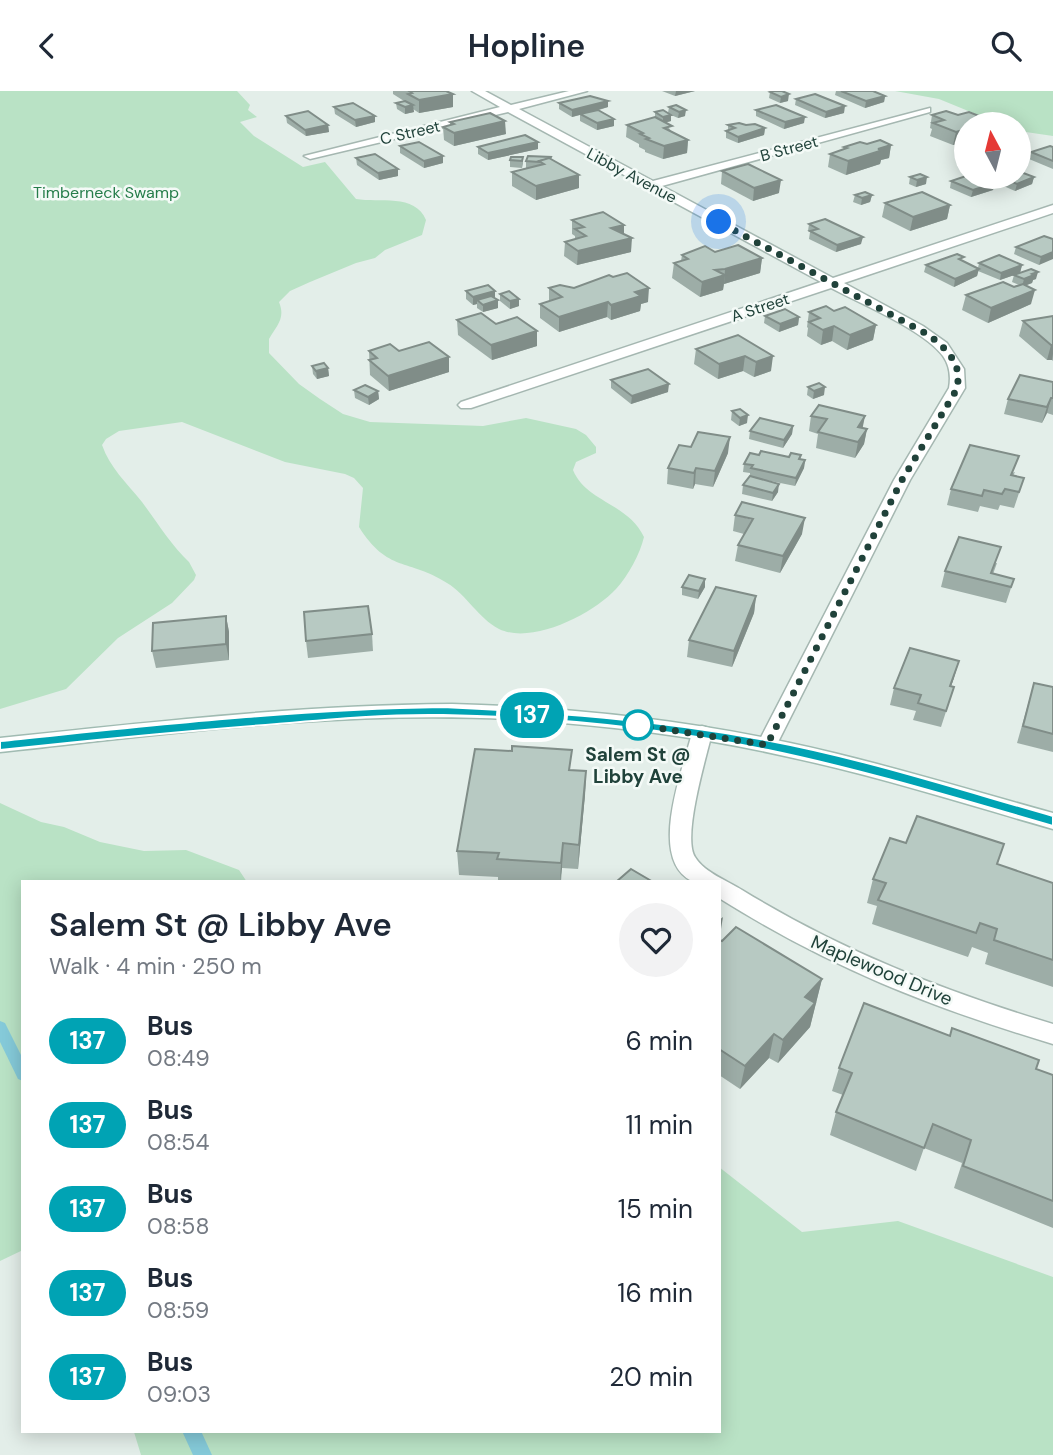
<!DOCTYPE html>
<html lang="en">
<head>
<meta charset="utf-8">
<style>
	body { margin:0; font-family:"DM Sans",sans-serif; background:#f2f2f3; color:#1f2937; height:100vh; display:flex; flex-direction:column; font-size:26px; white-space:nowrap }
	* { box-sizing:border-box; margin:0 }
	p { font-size:23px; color:#747a83 }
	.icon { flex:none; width:38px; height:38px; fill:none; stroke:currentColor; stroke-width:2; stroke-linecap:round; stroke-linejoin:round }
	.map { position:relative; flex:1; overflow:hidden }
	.panel { position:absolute; left:21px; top:789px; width:700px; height:553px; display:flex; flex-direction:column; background:#fff; border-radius:0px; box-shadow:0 4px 18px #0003 }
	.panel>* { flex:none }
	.badge { padding:0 14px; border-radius:23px; font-size:24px; line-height:46px }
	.needle { width:46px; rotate:353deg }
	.fabs { position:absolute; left:954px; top:21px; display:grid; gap:14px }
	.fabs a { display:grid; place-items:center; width:77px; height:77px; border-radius:50%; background:#fff; box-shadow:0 4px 18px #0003; font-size:35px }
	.you { position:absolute; width:35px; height:35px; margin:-18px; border:5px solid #fff; border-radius:50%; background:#1a73e8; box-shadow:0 0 0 10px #1a73e833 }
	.map>.badge { position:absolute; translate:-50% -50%; box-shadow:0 0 0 4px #fff }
	.round { display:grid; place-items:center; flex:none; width:74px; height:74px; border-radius:37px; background:#f2f2f3 }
	.headline { display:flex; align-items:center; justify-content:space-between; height:119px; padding:0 28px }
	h1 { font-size:33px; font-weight:600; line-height:52px }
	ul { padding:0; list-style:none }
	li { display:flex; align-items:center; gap:21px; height:84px; padding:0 28px }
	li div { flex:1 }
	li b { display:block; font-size:26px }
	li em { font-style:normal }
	li .badge { min-width:77px; font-weight:700; text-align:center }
	header { display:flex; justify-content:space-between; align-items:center; height:91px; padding:0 28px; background:#fff; font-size:32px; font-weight:600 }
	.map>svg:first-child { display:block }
</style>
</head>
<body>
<header><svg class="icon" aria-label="back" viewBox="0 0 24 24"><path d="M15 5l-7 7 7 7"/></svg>Hopline<svg class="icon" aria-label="search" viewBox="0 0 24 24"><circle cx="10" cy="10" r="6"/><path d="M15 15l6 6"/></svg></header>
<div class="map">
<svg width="1053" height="1364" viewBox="0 0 1053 1364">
	<rect width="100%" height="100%" fill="#e3eee9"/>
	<g fill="#b9e2c5">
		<path d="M0 0H237L250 14 248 19 257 26 240 31 254 45 303 76 325 71 356 108C379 112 415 102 426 129L422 144 385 159 375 167 356 172 310 191 290 200 279 211C286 228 276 235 269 248V262L299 293 320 308 343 323 370 331 483 335 526 327 576 338 586 344 596 356V362L576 371 573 379C586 411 628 412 644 446 640 463 628 485 616 498 593 523 532 554 499 538 478 527 467 504 447 492 408 467 388 482 359 436L363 397 354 387 345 383 285 371 182 331 119 340 106 348 102 354C110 377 126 391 142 411 157 431 171 454 189 471L196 484 194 489 172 512 118 547 66 598 0 618Z"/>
		<path d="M895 0H1053V45L1019 40 1018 33H1000L939 8Z"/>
		<path d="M0 712 41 731 64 736 100 751 144 760 186 759 239 779 247 791H23V1159L0 1170Z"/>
		<path d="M719 1076 802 1141 898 1130 1053 1186V1364H141L134 1341 719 1340Z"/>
	</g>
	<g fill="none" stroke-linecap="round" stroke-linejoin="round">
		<g fill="#85cad9" fill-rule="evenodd">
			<path d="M0 930 5 932 23 968V990L18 988 0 951Z"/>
			<path d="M182 1340H201L212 1364H193Z"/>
		</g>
		<defs>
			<g id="street">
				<path d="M472 0H485L511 14 569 0H587L519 18 653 90 930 17V21L662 95 833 187 1053 114V122L844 192 923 235 947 252 964 278 965 297 910 389 774 659H760L757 654 894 389 949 297C951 286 950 275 943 265 924 239 861 213 831 197L471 317H461L458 314 461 311 821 191 508 21 310 68 304 65 500 16Z"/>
				<path d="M702 635 709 637 712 642C706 667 682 746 695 766 705 782 728 790 742 799 840 859 943 900 1053 933V953C930 916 829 876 719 807V791C711 791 699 793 692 790 647 768 683 678 692 642L695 637Z"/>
			</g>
			<path id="secondary" d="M452 613C565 616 680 628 790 652 879 671 966 698 1053 722V738C965 713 878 685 789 666 702 646 613 635 524 629 349 618 173 642 0 661V647C150 631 301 614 452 613Z"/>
		</defs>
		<use href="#street" stroke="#a5b7b1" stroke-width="3"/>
		<use href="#secondary" stroke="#a0bbb2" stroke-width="3"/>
		<use href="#street" fill="#fff" fill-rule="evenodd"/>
		<use href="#secondary" fill="#fff" fill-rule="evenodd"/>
	</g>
	<g fill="#9dada7">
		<path d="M393 0H446L453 3V16L419 22 413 18 414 21 405 23 397 18 396 12 404 10 393 3Z"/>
		<path d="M662 0H695L675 5Z"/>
		<path d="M836 0H873L885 5 884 11 865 17 835 4Z"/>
		<path d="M770 1 788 10 780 12 769 7Z"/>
		<path d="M796 8 844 22 825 27 795 14Z"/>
		<path d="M608 10V16L599 19 614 28V35L597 39 580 30V24L572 26 559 18V12Z"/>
		<path d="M676 14 685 25 678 27 671 24V30L665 32 672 41 688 49 687 62 663 68 645 61V59L639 56V53L626 46 627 34 655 27V21L668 22 669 16Z"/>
		<path d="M334 16 375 31 356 36 335 23Z"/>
		<path d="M756 19 804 32 784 38 756 25Z"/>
		<path d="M932 24H958L992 30 991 33H966V50L953 54 930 45 932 38 930 37Z"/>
		<path d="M286 25 328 34 329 41 306 45 287 32Z"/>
		<path d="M450 31 506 43 454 55 444 49 443 36 450 34Z"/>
		<path d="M728 34 765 37 764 44 738 52 726 47V40L728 39Z"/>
		<path d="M867 53 891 54 889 67 881 69 880 73 846 84 828 76 830 63 843 58 844 56Z"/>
		<path d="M400 55 443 72 424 77 400 62Z"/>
		<path d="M478 56 538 58 488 69 478 63Z"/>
		<path d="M1053 56V78L1029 68 1031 61Z"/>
		<path d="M523 66V73L522 77 510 76V69Z"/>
		<path d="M356 67 398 78V85L379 89 357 74Z"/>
		<path d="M551 68 579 84V97L536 109 512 95V81L526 77V70Z"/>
		<path d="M722 80 779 102 753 110 721 93Z"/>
		<path d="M910 86 926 93 916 96 909 93Z"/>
		<path d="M981 86H1034L1032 93 1015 100 999 93 994 95 993 99 971 106 950 97 951 90Z"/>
		<path d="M855 104H872L870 111 861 114 853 111Z"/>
		<path d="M885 112 950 114 947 128 910 140 882 126Z"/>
		<path d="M572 129 624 134V144L631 161 577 174 564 165 565 151 575 148V145L572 143Z"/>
		<path d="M809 133 861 153 836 161 809 148 810 141 808 140Z"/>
		<path d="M1053 148 1039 174 1014 163 1016 156Z"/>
		<path d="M715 161 762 167 760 182 724 193 723 199 700 206 672 187 674 172 681 170 682 164Z"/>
		<path d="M963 170 978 177 979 172 1022 174 1020 182 1036 188 1033 189 1032 192 1026 194 1031 213 988 232 962 219 966 204 1019 194 1012 191 1014 184 1000 189 978 180 977 185 954 196 924 181 926 174Z"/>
		<path d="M549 197 648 211 641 213 640 220 611 229 607 226 559 241 540 227V213L549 210Z"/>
		<path d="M466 200 495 208 498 217 483 221 477 217V213L473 214 466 208Z"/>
		<path d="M500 203 519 208V215L510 218 500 210Z"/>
		<path d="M834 220 876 234 873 249 847 259 832 250 821 254 807 245 808 237 807 236 809 221Z"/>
		<path d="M765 225 799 226 798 234 779 241 764 232Z"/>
		<path d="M1053 225V270L1052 269H1047L1019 245 1023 230Z"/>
		<path d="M457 229 496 233 537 255 492 269 458 244Z"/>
		<path d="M738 244 771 280 754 286 743 280 718 288 694 273 696 258Z"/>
		<path d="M369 260H399L449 266V281L389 300 370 284Z"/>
		<path d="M312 275 328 277 329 285 317 288 313 283Z"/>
		<path d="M611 289 668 301 631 313 611 297Z"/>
		<path d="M1053 291V324L1047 322 1042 332 1004 323 1008 308Z"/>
		<path d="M808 296 824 304 813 308 807 304Z"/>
		<path d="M354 299 378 300 379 308 369 314 355 307Z"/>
		<path d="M732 320 747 332 739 335 731 329Z"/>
		<path d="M811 325 867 338 864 353 855 367 816 357 818 343 809 340Z"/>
		<path d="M793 335 792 343 783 357 749 348 750 340Z"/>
		<path d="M728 362 713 396 695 393 693 398 667 393 668 377Z"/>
		<path d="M759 364 789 366 801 364 800 368 805 369 804 377 795 395 761 388 778 401 772 410 742 403 743 394 750 385V382L743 381 744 373Z"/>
		<path d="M1015 381 1013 385 1024 387 1014 417 1000 414 998 419 980 415 978 421 947 414 951 398Z"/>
		<path d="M735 424 802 443 780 482 735 470 738 454 744 443 733 440Z"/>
		<path d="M997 472 993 483 1014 488 1006 512 941 496 945 480Z"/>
		<path d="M682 496H705L698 508 682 504Z"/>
		<path d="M756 505 754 522 732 576 687 566 689 549Z"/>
		<path d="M226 525 229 541V569L156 577 152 560Z"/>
		<path d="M372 543 373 560 308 567 306 550Z"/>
		<path d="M954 587 951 595 954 596 941 636 913 629 916 620 890 614 894 597Z"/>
		<path d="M1034 592 1053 596V661L1017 652Z"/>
		<path d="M571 679 586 680 585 704 578 778 562 777 561 791H498V786L459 784 457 760Z"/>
		<path d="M906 752 997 773 1053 792V896L985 873 988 862 972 856 968 866 872 833 877 815 867 812 873 788Z"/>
		<path d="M719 823V849L822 888 810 936 778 972 769 967 740 998 719 984Z"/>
		<path d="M839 977 1036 978 1053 984V1137L954 1097 962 1072 924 1057 916 1080 830 1044 836 1021 843 1004 832 1000Z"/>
	</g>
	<g fill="#808d88">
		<path d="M676 0H695L675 5Z"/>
		<path d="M453 3V16L419 22V9Z"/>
		<path d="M789 3 788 10 780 12 781 6Z"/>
		<path d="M885 5 884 11 865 17 866 10Z"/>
		<path d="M608 10V16L572 26V19Z"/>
		<path d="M413 14 414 21 405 23V16Z"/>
		<path d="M845 15 844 22 825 27 826 21Z"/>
		<path d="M686 19 685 25 678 27 679 21Z"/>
		<path d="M671 24V30L663 32V26Z"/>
		<path d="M375 25V31L356 36 355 29Z"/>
		<path d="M805 26 804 32 784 38 785 31Z"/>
		<path d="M614 28V35L597 39V32Z"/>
		<path d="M505 30 506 43 454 55V42Z"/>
		<path d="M328 34 329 41 306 45 305 39Z"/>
		<path d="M765 37 764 44 738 52V46Z"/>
		<path d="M966 38V50L953 54 956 41Z"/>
		<path d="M688 49 687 62 663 68 664 55Z"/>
		<path d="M538 51V58L488 69V62Z"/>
		<path d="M891 54 889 67 881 69 880 73 846 84 848 70Z"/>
		<path d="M443 65V72L424 77V70Z"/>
		<path d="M398 78V85L379 89 378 82Z"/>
		<path d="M579 84V97L536 109V95Z"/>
		<path d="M927 86 926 93 916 96 917 89Z"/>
		<path d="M1000 86 999 93 994 95 993 99 971 106 973 99 992 93 993 89Z"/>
		<path d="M1034 86 1032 93 1015 100 1017 93Z"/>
		<path d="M781 89 779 102 753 110 754 97Z"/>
		<path d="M872 104 870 111 861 114 862 107Z"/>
		<path d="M950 114 947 128 910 140 913 126Z"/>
		<path d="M624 134V148L611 137Z"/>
		<path d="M863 146 861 153 836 161 837 154Z"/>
		<path d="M632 147 631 161 577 174 578 160Z"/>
		<path d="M1053 161V168L1039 174 1041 166Z"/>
		<path d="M762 167 760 182 724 193 725 178Z"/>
		<path d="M1022 174 1020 182 1000 189 1001 182Z"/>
		<path d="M979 178 977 185 954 196 955 188Z"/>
		<path d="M1038 181 1036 188 1033 189 1032 192 1022 196 1024 188Z"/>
		<path d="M725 184 723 199 700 206 702 191Z"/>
		<path d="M649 197 648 211 641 213 640 220 611 229V214L635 201Z"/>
		<path d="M1035 199 1031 213 988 232 991 217Z"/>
		<path d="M495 200V208L477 209V213L473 214V206Z"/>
		<path d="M519 208V215L510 218V210Z"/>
		<path d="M498 209V217L483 221V214Z"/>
		<path d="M608 211 607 226 559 241V226Z"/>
		<path d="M799 226 798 234 779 241 780 233Z"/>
		<path d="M876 234 873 249 847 259 850 244Z"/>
		<path d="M834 235 832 250 821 254 823 239Z"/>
		<path d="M537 240V255L492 269 491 254Z"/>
		<path d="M1051 254H1053V263L1052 269H1047Z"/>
		<path d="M745 265 743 280 718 288 719 273Z"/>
		<path d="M773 265 771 280 754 286 756 271Z"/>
		<path d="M449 266V281L389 300 388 285Z"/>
		<path d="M328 277 329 285 317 288 316 280Z"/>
		<path d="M669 293 668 301 631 313 632 305Z"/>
		<path d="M825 296 824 304 813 308 814 300Z"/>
		<path d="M378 300 379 308 369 314 368 306Z"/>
		<path d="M1051 307 1047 322 1042 332 1047 316Z"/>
		<path d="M748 324 747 332 739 335 740 327Z"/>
		<path d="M865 325 862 340 855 351 858 336Z"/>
		<path d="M793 335 792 343 783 357 784 349Z"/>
		<path d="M867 338 864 353 855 367 858 351Z"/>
		<path d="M730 346 728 362 713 396 715 380Z"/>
		<path d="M805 369 804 377 795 395 796 387Z"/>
		<path d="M696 377 695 393 693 398 694 382Z"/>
		<path d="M779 393 778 401 772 410 773 402Z"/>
		<path d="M805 427 802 443 780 482 783 465Z"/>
		<path d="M705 488V496L698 508 699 500Z"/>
		<path d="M756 505 754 522 732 576 734 560Z"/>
		<path d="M226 525 229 541V569L226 553Z"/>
		<path d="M959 570 954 587 945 612 950 595Z"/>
		<path d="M586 680 585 704 578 778 579 754Z"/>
		<path d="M563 752 562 777 560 791 561 772Z"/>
		<path d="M723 826 719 850V829Z"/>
		<path d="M822 888 810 936 778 972 783 949 805 906Z"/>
		<path d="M774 943 769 967 740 998 745 975Z"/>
	</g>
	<g fill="#b7c9c2" stroke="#808d88" stroke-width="2">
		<path d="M409 0H446L453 3 419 9 408 3 412 2Z"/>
		<path d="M773 0H782L789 3 781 6 770 1Z"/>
		<path d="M841 0H873L885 5 866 10Z"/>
		<path d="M815 3 845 15 826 21 796 8Z"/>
		<path d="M590 5 608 10 572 19 559 12Z"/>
		<path d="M405 10 413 14 405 16 396 12Z"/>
		<path d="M353 12 375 25 355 29 334 16Z"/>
		<path d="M676 14 686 19 679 21 669 16Z"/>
		<path d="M776 14 805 26 785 31 756 19Z"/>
		<path d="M598 19 614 28 597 32 580 23Z"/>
		<path d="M663 19 671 24 663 26 655 21Z"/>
		<path d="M308 20 328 34 305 39 286 25Z"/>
		<path d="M946 20 958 24 969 21 992 30 981 33H966V38L956 41 933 32 944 29 932 24Z"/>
		<path d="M490 22 505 30 454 42 443 36 454 33 450 31Z"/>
		<path d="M655 26 672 35 664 37 688 49 664 55 646 48 649 47 640 43 643 42 627 34Z"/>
		<path d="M739 32 746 34 755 33 765 37 738 46 726 40 735 37 728 34Z"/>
		<path d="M525 44 538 51 488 62 478 56Z"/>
		<path d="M880 49 891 54 878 58 883 59 848 70 830 63 847 57 844 56 860 51 867 53Z"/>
		<path d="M419 51 443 65 424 70 400 55Z"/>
		<path d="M1050 55 1053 56V70L1031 61Z"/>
		<path d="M375 63 398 78 378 82 356 67Z"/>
		<path d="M528 65 551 66 550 68 539 70V71L526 70Z"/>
		<path d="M511 66H523L522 70 510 69Z"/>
		<path d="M549 67 579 84 536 95 512 81 544 73 539 70Z"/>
		<path d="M748 73 781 89 754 97 722 80Z"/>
		<path d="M1018 80 1034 86 1017 93 1000 86 993 89 986 86H1018Z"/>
		<path d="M920 83 927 86 917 89 910 86Z"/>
		<path d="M966 85 980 86 995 92 973 99 951 90Z"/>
		<path d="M865 101 872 104 862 107 855 104Z"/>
		<path d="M922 101 950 114 913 126 885 112Z"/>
		<path d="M603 121 624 134 611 137 632 147 578 160 565 151 586 145 575 138 584 136 572 129Z"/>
		<path d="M825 128 863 146 837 154 810 140 818 138 809 133Z"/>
		<path d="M1044 145 1053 148V161L1041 166 1016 156Z"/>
		<path d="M738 154 762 167 725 178 715 179 725 184 702 191 674 172 688 168 682 164 705 155 715 161Z"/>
		<path d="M957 163 964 166 959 168 979 178 955 188 926 174Z"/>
		<path d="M999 164 1022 174 1001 182 979 172Z"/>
		<path d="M1031 178 1038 181 1032 183 1034 184 1024 188 1014 184Z"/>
		<path d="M627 182 649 197 635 201 641 205 611 214 608 211 559 226 540 213 562 206 549 197 560 194 574 197 609 184 613 186Z"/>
		<path d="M1003 191 1014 196 1023 193 1035 199 991 217 966 204Z"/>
		<path d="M488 194 495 200 473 206 466 200Z"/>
		<path d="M509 200 519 208 510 210 500 203Z"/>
		<path d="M491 205 498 209 483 214 477 209Z"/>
		<path d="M826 215 834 220 845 216 876 234 850 244 834 235 823 239 809 231 820 227 809 221Z"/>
		<path d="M785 218 799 226 780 233 765 225Z"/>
		<path d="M481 222 496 233 517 226 537 240 491 254 457 229Z"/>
		<path d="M1053 225V254H1051L1023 230Z"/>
		<path d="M738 244 773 265 756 271 745 265 719 273 696 258Z"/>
		<path d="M429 251 449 266 388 285 369 269 377 267 369 260 390 253 399 260Z"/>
		<path d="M324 272 328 277 316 280 312 275Z"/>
		<path d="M648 278 669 293 632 305 611 289Z"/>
		<path d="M1020 284 1053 291V307H1051L1047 316 1008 308Z"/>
		<path d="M819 292 825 296 814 300 808 296Z"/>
		<path d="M365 294 378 300 368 306 354 299Z"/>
		<path d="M819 314 865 325 858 336 867 338 858 351 818 341 827 328 811 325Z"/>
		<path d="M740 318 748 324 740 327 732 320Z"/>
		<path d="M760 327 793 335 784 349 750 340Z"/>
		<path d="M698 341 730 346 715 380 696 377 694 382 668 377 679 354 691 356Z"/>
		<path d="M970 354 1019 365 1011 384 1024 387 1019 401 1005 398 1002 403 984 399 982 405 951 398Z"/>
		<path d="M761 360 789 366 791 362 801 364 799 368 805 369 796 387 751 377 753 374 744 373 750 362 759 364Z"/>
		<path d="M750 385 779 393 773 402 743 394Z"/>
		<path d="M742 411 805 427 783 465 738 454 753 428 735 424Z"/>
		<path d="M959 446 1001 456 991 482 1014 488 1011 496 945 480Z"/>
		<path d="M689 484 705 488 699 500 682 496Z"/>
		<path d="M716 496 756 505 734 560 689 549Z"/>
		<path d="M368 515 372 543 306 550 304 521Z"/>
		<path d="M226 525V553L152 560 153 532Z"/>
		<path d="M910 557 959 570 950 595 954 596 946 620 918 612 921 604 894 597Z"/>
		<path d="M1034 592 1053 596V643L1023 635Z"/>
		<path d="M512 655 572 659 569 679 586 680 579 754 563 752 561 772 497 768 499 762 457 760 475 658 512 660Z"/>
		<path d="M917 725 1004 753 997 773 1053 792V869L994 849 997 838 980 832 976 842 878 809 886 792 873 788 890 747 906 752Z"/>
		<path d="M631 778 653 791H616Z"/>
		<path d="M736 836 822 888 805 906 815 912 783 949 774 943 745 975 719 958V849L722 850Z"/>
		<path d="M864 912 950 945 952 937 1039 969 1036 978 1053 984V1110L963 1075 971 1049 933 1033 924 1057 836 1021 852 982 839 977Z"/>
	</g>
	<path fill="#00a3b4" stroke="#fff" stroke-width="2" d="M443 616C551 621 658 629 765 649 862 667 958 698 1053 725V735C959 708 864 679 768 659 662 637 551 626 443 624 388 623 333 628 277 633 185 640 92 649 0 659V650C147 635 295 618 443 616Z"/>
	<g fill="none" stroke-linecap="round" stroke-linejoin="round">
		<path stroke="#20423a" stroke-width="7" stroke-dasharray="0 12.6" d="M638 634 767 654 902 389 954 303C967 277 947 257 927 243L719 131"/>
	</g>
	<circle fill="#fff" stroke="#00a3b4" stroke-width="3.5" cx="638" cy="634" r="14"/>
	<g text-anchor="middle" stroke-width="5" stroke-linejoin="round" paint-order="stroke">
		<g font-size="16" fill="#20423a" stroke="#f4faf7">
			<text transform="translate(410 41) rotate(-13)" y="6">C Street</text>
			<text transform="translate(789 57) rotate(-15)" y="6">B Street</text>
			<text transform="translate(632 84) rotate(28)" y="6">Libby Avenue</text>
			<text transform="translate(760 216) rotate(-18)" y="6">A Street</text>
		</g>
		<g font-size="16" fill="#257d4a" stroke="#f4faf7">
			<text x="106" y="107">Timberneck Swamp</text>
		</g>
		<g font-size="19" font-weight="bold" fill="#20423a" stroke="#f4faf7">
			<text x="638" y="670">Salem St @<tspan x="638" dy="22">Libby Ave</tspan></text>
		</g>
		<g font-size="19" fill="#20423a" stroke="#f4faf7">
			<text transform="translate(882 879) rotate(23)" y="7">Maplewood Drive</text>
		</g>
	</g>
</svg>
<div class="fabs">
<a><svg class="needle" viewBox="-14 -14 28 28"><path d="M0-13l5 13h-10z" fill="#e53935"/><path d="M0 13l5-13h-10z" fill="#747a83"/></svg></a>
</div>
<div class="you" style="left:719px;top:131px"></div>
<b class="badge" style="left:532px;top:624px;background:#00a3b4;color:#fff">137</b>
<section class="panel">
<div class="headline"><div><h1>Salem St @ Libby Ave</h1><p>Walk · 4 min · 250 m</p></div><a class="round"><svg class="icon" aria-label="heart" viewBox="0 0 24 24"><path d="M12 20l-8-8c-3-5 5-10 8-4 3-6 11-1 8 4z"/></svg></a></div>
<ul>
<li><span class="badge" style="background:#00a3b4;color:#fff">137</span><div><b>Bus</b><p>08:49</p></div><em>6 min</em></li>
<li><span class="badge" style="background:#00a3b4;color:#fff">137</span><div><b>Bus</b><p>08:54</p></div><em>11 min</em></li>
<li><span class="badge" style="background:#00a3b4;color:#fff">137</span><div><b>Bus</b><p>08:58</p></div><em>15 min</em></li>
<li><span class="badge" style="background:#00a3b4;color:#fff">137</span><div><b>Bus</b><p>08:59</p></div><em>16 min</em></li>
<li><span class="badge" style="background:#00a3b4;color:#fff">137</span><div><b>Bus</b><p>09:03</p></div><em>20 min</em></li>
</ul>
</section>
</div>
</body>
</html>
